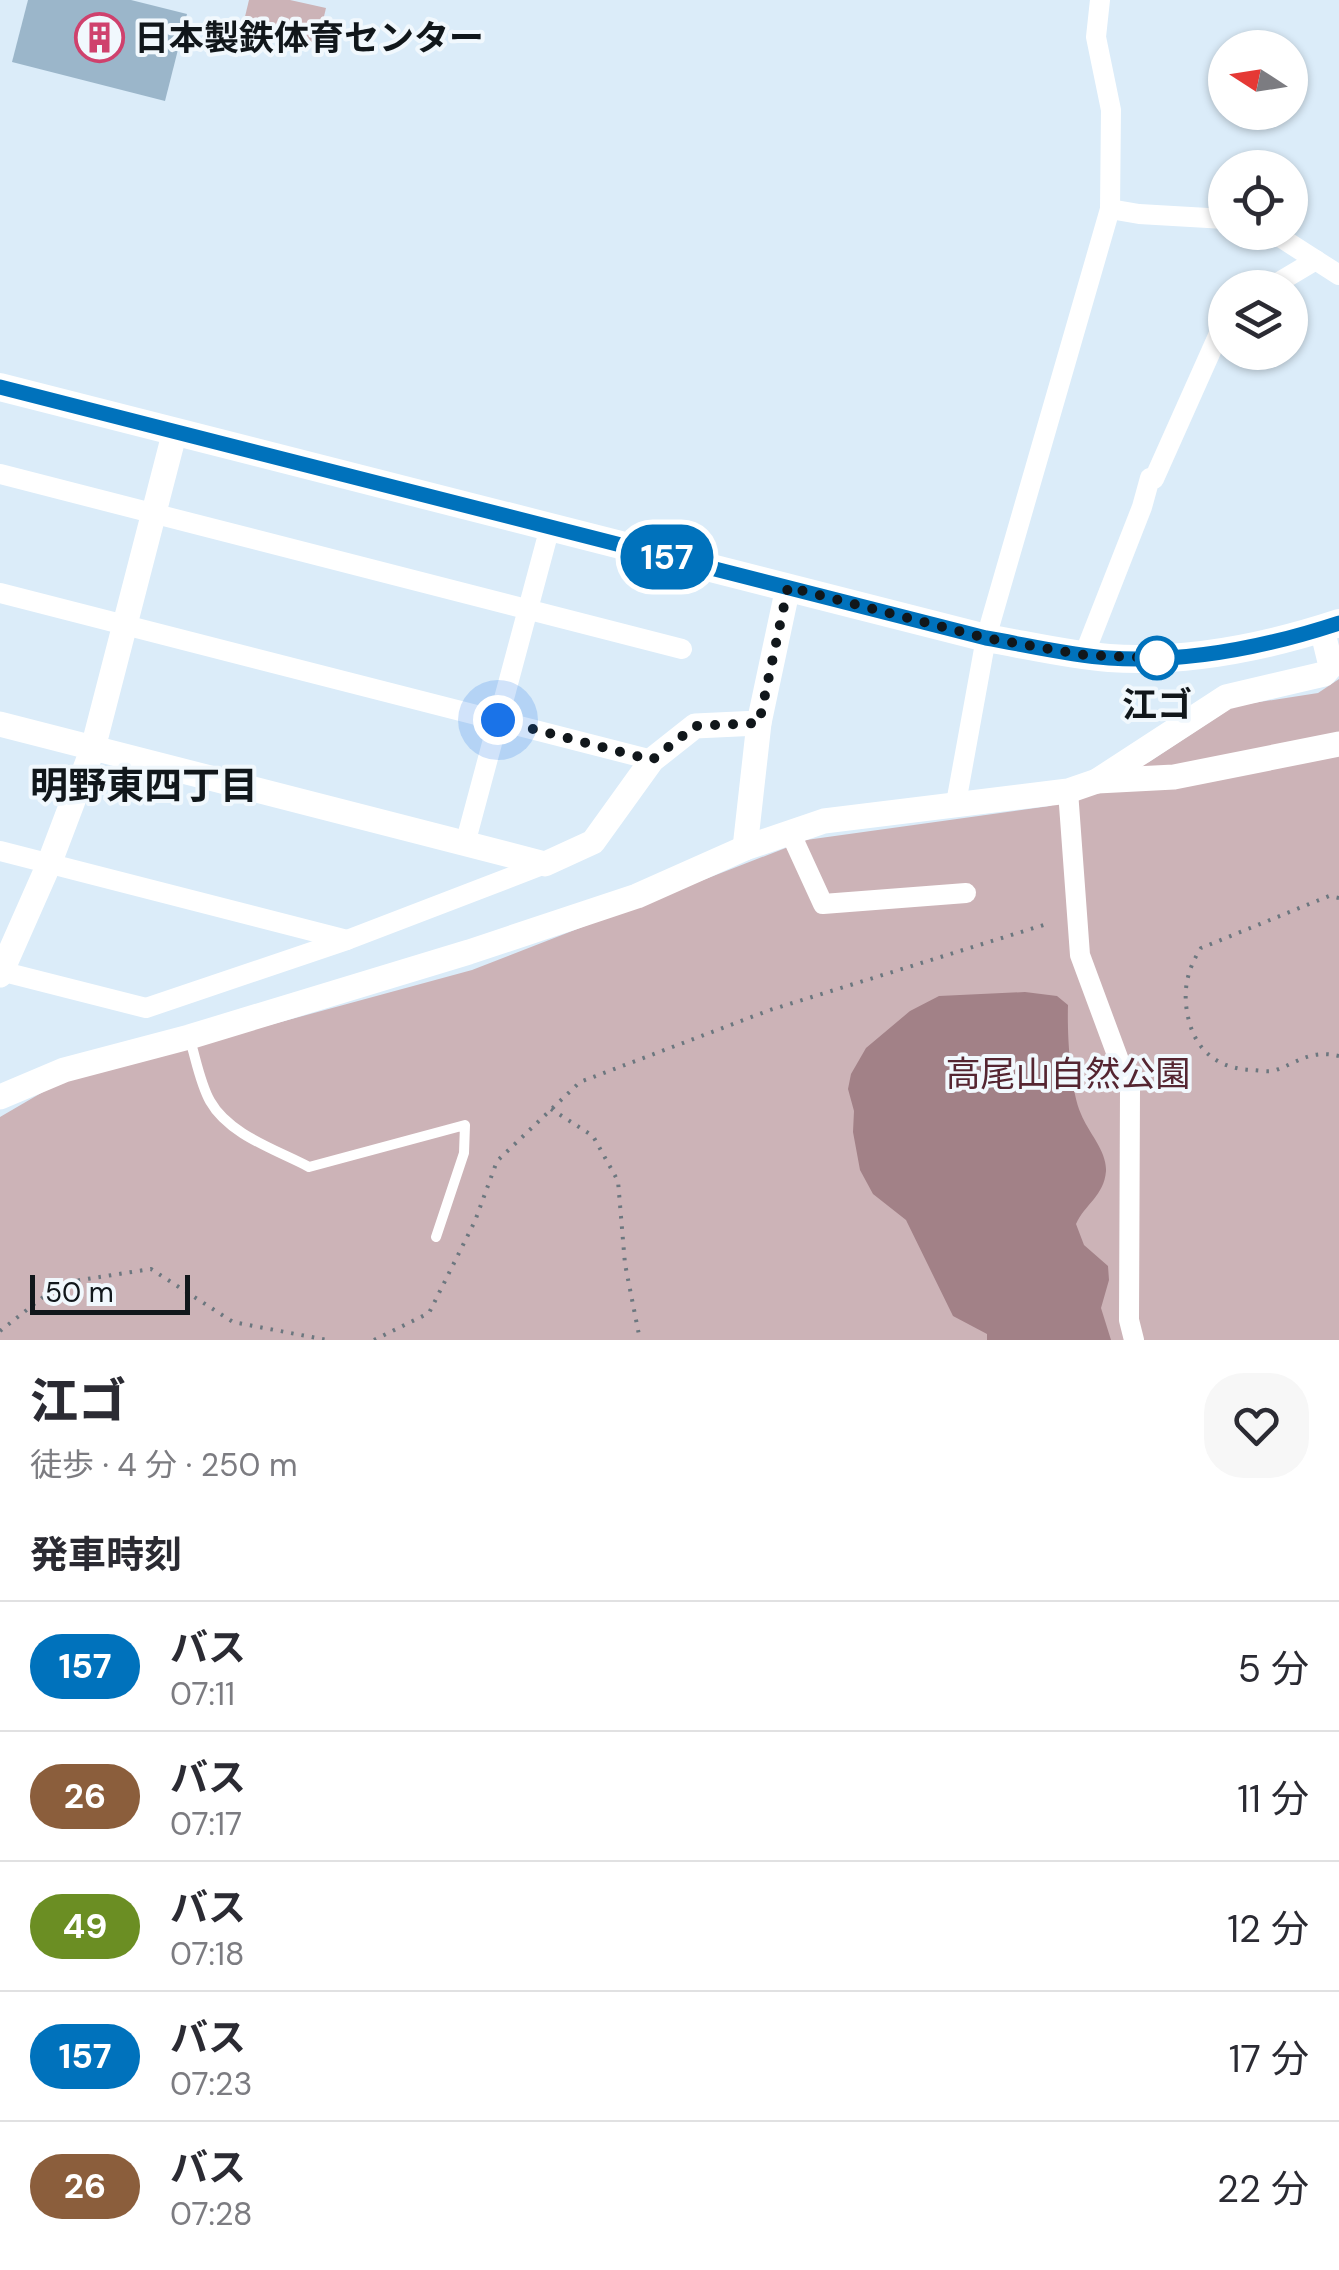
<!DOCTYPE html>
<html lang="ja">
<head>
<meta charset="utf-8">
<style>
	body { margin:0; font-family:"DM Sans","Noto Sans JP",sans-serif; background:#f7f7f7; color:#2b2b33; height:100vh; display:flex; flex-direction:column; font-size:38px; white-space:nowrap }
	* { box-sizing:border-box; margin:0 }
	p { font-size:32px; color:#7c7c81 }
	.icon { flex:none; width:55px; height:55px; fill:none; stroke:currentColor; stroke-width:2; stroke-linecap:round; stroke-linejoin:round }
	.map { position:relative; height:1340px; overflow:hidden }
	.details { display:flex; flex-direction:column; background:#fff; flex:1 }
	.details>* { flex:none }
	.badge { padding:0 20px; border-radius:32px; font-size:35px; line-height:65px }
	.needle { width:65px; rotate:282deg }
	.buttons { position:absolute; left:1208px; top:30px; display:grid; gap:20px }
	.buttons a { display:grid; place-items:center; width:100px; height:100px; border-radius:50%; background:#fff; box-shadow:0 2px 8px #0004; font-size:50px }
	.scale { position:absolute; left:30px; bottom:25px; width:160px; box-sizing:border-box; padding-left:10px; border:5px solid #11171b; border-top:0; font-size:28px; line-height:35px; white-space:nowrap; color:#11171b; -webkit-text-stroke:8px #f1f8fd; paint-order:stroke }
	.you { position:absolute; width:50px; height:50px; margin:-25px; border:8px solid #fff; border-radius:50%; background:#1a73e8; box-shadow:0 0 0 15px #1a73e833 }
	.map>.badge { position:absolute; translate:-50% -50%; box-shadow:0 0 0 5px #fff }
	h2 { padding:0 30px; font-size:38px; line-height:90px }
	.round { display:grid; place-items:center; flex:none; width:105px; height:105px; border-radius:40px; background:#f7f7f7 }
	.summary { display:flex; align-items:center; justify-content:space-between; height:170px; padding:0 30px }
	h1 { font-size:48px; font-weight:800; line-height:75px }
	ul { padding:0; list-style:none }
	li { display:flex; align-items:center; gap:30px; height:130px; padding:0 30px; border-top:2px solid #e1e1e2 }
	li div { flex:1 }
	li b { display:block; font-size:38px }
	li em { font-style:normal }
	li .badge { min-width:110px; font-weight:700; text-align:center }
	.map>svg:first-child { display:block }
</style>
</head>
<body>
<div class="map">
<svg width="1339" height="1340" viewBox="0 0 1339 1340">
	<rect width="100%" height="100%" fill="#dbecf9"/>
	<g fill="#ccb3b7">
		<path d="M249 0H290L326 8 317 46 242 29Z"/>
		<path d="M1339 679V1340H0V1117L60 1082 472 970 806 840 1050 806 1149 762 1234 706 1318 693Z"/>
	</g>
	<path fill="#a28187" d="M1025 992 1057 996 1068 1005C1067 1033 1070 1089 1081 1114 1088 1132 1107 1151 1106 1171 1104 1196 1085 1204 1076 1224L1084 1245 1108 1266 1109 1280 1101 1308 1111 1340H987V1334L953 1316 906 1220 873 1194 860 1170 853 1132 854 1111 848 1089 851 1074 866 1048 910 1011 939 996Z"/>
	<path fill="#9bb6ca" d="M28 0H131L187 14 165 101 12 62Z"/>
	<g fill="none" stroke-linecap="round" stroke-linejoin="round">
		<g stroke="#6c777f" stroke-width="4" stroke-dasharray="2.5 8" stroke-linecap="butt">
			<path d="M1339 898 1329 896 1201 948C1186 971 1182 994 1189 1021 1197 1052 1219 1068 1250 1070 1257 1070 1266 1072 1273 1071 1298 1063 1309 1049 1339 1056"/>
			<path d="M551 1109 593 1136 618 1181 625 1264 640 1340"/>
			<path d="M0 1331 61 1283 151 1269 233 1322 327 1340"/>
			<path d="M374 1340 429 1313 475 1221 497 1161 580 1082 770 1010 1050 923"/>
		</g>
		<path stroke="#fff" stroke-width="10" d="M190 1040C196 1059 200 1083 210 1101 229 1135 277 1150 309 1167L465 1125 464 1153 436 1237"/>
		<g stroke="#fff" stroke-width="20">
			<path d="M1110 209 1139 214 1225 219"/>
			<path d="M1272 232 1339 275"/>
			<path d="M1269 288 1316 260"/>
			<path d="M0 474 682 649"/>
			<path d="M0 593 652 760"/>
			<path d="M1084 655 1142 507 1150 478 1154 479 1225 320"/>
			<path d="M1068 791 1080 955 1130 1090 1129 1320 1134 1340"/>
			<path d="M956 803 986 638 1110 209 1111 110 1096 37 1100 0"/>
			<path d="M790 832 823 904 966 893"/>
			<path d="M465 844 550 527"/>
			<path d="M0 851 347 940"/>
			<path d="M0 971 146 1008 347 940 545 864"/>
		</g>
		<g stroke="#fff" stroke-width="25">
			<path d="M0 724 545 864 593 842 652 760 695 726 759 723"/>
			<path d="M1097 781 1174 777 1339 744"/>
			<path d="M745 848 759 723 788 587"/>
			<path d="M0 975 49 864 93 748 175 431"/>
			<path d="M0 1097 64 1070 189 1037 469 952 637 896 745 848 824 821 1068 791 1097 781 1226 697 1324 674 1331 666 1322 629"/>
		</g>
		<path stroke="#fff" stroke-width="28" d="M0 387 986 638C1027 645 1068 655 1109 658 1187 663 1266 647 1339 623"/>
	</g>
	<g fill="none" stroke-linecap="round" stroke-linejoin="round">
		<defs>
			<path id="line" d="M0 387 986 638C1027 645 1068 655 1109 658 1187 663 1266 647 1339 623"/>
		</defs>
		<use href="#line" stroke="#fff" stroke-width="22"/>
		<use href="#line" stroke="#0072bc" stroke-width="15"/>
		<path stroke="#11171b" stroke-width="10" stroke-dasharray="0 18" d="M498 720 652 760 695 726 759 723 788 587 986 638 1084 655 1157 658"/>
	</g>
	<defs>
		<symbol id="building-ring" viewBox="-11 -11 22 22"><circle r="9.5" fill="#f1f8fd" stroke="#cf416d" stroke-width="1.5"/><path d="M-4-6H4V6H1V3H-1V6H-4ZM-2.5-4.3h1.7v1.8h-1.7ZM.8-4.3h1.7v1.8H.8ZM-2.5-1h1.7V.8h-1.7ZM.8-1h1.7V.8H.8Z" fill="#cf416d"/></symbol>
	</defs>
	<g fill-rule="evenodd">
		<use href="#building-ring" x="72" y="10" width="55" height="55"/>
	</g>
	<circle fill="#fff" stroke="#0072bc" stroke-width="5" cx="1157" cy="658" r="20"/>
	<g text-anchor="middle" stroke-width="8" stroke-linejoin="round" paint-order="stroke">
		<g font-size="35" font-weight="bold" fill="#11171b" stroke="#f1f8fd" text-anchor="start">
			<text x="134" y="50">日本製鉄体育センター</text>
		</g>
		<g font-size="35" font-weight="bold" fill="#11171b" stroke="#f1f8fd">
			<text x="1157" y="717">江ゴ</text>
		</g>
		<g font-size="35" fill="#552531" stroke="#f1f8fd">
			<text x="1068" y="1086">高尾山自然公園</text>
		</g>
		<g font-size="38" font-weight="bold" fill="#11171b" stroke="#f1f8fd">
			<text x="144" y="799">明野東四丁目</text>
		</g>
	</g>
</svg>
<div class="buttons">
<a><svg class="needle" viewBox="-14 -14 28 28"><path d="M0-13l5 13h-10z" fill="#e53935"/><path d="M0 13l5-13h-10z" fill="#7c7c81"/></svg></a>
<a><svg class="icon" aria-label="locate" viewBox="0 0 24 24"><circle cx="12" cy="12" r="6"/><path d="M12 2v4M12 18v4M2 12h4M18 12h4"/></svg></a>
<a><svg class="icon" aria-label="layers" viewBox="0 0 24 24"><path d="M12 4l9 5-9 5-9-5zM3 14l9 5 9-5"/></svg></a>
</div>
<div class="scale">50 m</div>
<div class="you" style="left:498px;top:720px"></div>
<b class="badge" style="left:667px;top:557px;background:#0072bc;color:#fff">157</b>
</div>
<section class="details">
<div class="summary"><div><h1>江ゴ</h1><p>徒歩 · 4 分 · 250 m</p></div><a class="round"><svg class="icon" aria-label="heart" viewBox="0 0 24 24"><path d="M12 20l-8-8c-3-5 5-10 8-4 3-6 11-1 8 4z"/></svg></a></div>
<h2>発車時刻</h2>
<ul>
<li><span class="badge" style="background:#0072bc;color:#fff">157</span><div><b>バス</b><p>07:11</p></div><em>5 分</em></li>
<li><span class="badge" style="background:#8b5e3c;color:#fff">26</span><div><b>バス</b><p>07:17</p></div><em>11 分</em></li>
<li><span class="badge" style="background:#6b8e23;color:#fff">49</span><div><b>バス</b><p>07:18</p></div><em>12 分</em></li>
<li><span class="badge" style="background:#0072bc;color:#fff">157</span><div><b>バス</b><p>07:23</p></div><em>17 分</em></li>
<li><span class="badge" style="background:#8b5e3c;color:#fff">26</span><div><b>バス</b><p>07:28</p></div><em>22 分</em></li>
</ul>
</section>
</body>
</html>
